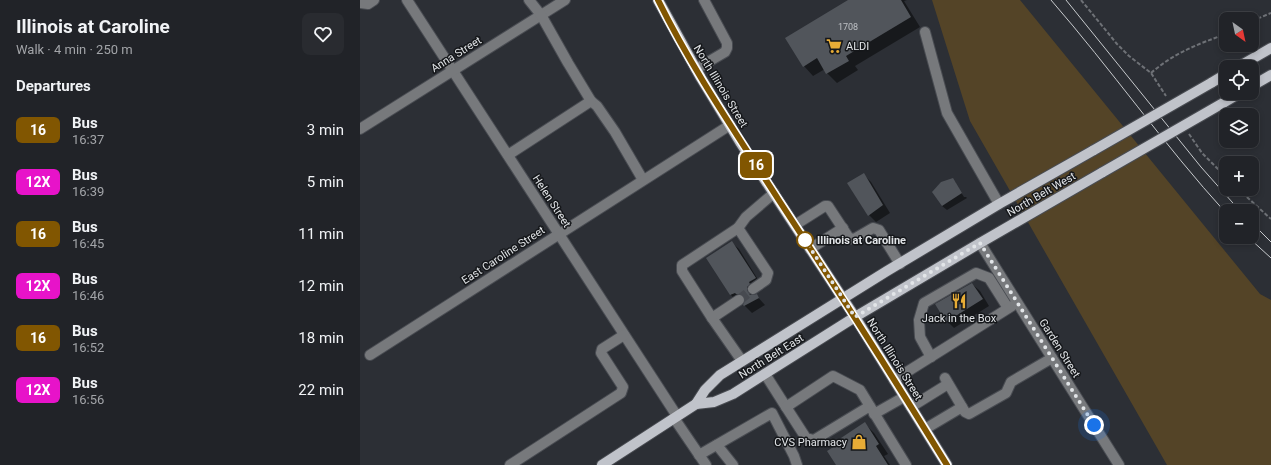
<!DOCTYPE html>
<html lang="en">
<head>
<meta charset="utf-8">
<style>
	body { margin:0; font-family:Roboto,sans-serif; background:#292b30; color:#f1f3f6; height:100vh; display:flex; flex-direction:column; font-size:15px; white-space:nowrap }
	* { box-sizing:border-box; margin:0 }
	p { font-size:13px; color:#a2a4a8 }
	.icon { flex:none; width:22px; height:22px; fill:none; stroke:currentColor; stroke-width:2; stroke-linecap:round; stroke-linejoin:round }
	.map { position:relative; flex:1; overflow:hidden }
	.drawer { display:flex; flex-direction:column; background:#212328; width:360px }
	.drawer>* { flex:none }
	.badge { padding:0 8px; border-radius:6px; font-size:14px; line-height:26px }
	.needle { width:26px; rotate:147deg }
	.buttons { position:absolute; left:859px; top:12px; display:grid; gap:8px }
	.buttons a { display:grid; place-items:center; width:40px; height:40px; border-radius:8px; background:#212328; box-shadow:0 2px 6px #0003,0 0 0 1px #3e4045; font-size:20px }
	.you { position:absolute; width:20px; height:20px; margin:-10px; border:3px solid #fff; border-radius:50%; background:#1a73e8; box-shadow:0 0 0 6px #1a73e833 }
	.map>.badge { position:absolute; translate:-50% -50%; box-shadow:0 0 0 2px #fff }
	h2 { padding:0 16px; font-size:15px; line-height:36px }
	.round { display:grid; place-items:center; flex:none; width:42px; height:42px; border-radius:8px; background:#292b30 }
	.overview { display:flex; align-items:center; justify-content:space-between; height:68px; padding:0 16px }
	h1 { font-size:19px; font-weight:700; line-height:30px }
	ul { padding:0; list-style:none }
	li { display:flex; align-items:center; gap:12px; height:52px; padding:0 16px }
	li div { flex:1 }
	li b { display:block; font-size:15px }
	li em { font-style:normal }
	li .badge { min-width:44px; font-weight:700; text-align:center }
	main { display:flex; flex:1; min-height:0 }
	.map>svg:first-child { display:block }
</style>
</head>
<body>
<main>
<section class="drawer">
<div class="overview"><div><h1>Illinois at Caroline</h1><p>Walk · 4 min · 250 m</p></div><a class="round"><svg class="icon" aria-label="heart" viewBox="0 0 24 24"><path d="M12 20l-8-8c-3-5 5-10 8-4 3-6 11-1 8 4z"/></svg></a></div>
<h2>Departures</h2>
<ul>
<li><span class="badge" style="background:#815601;color:#fff">16</span><div><b>Bus</b><p>16:37</p></div><em>3 min</em></li>
<li><span class="badge" style="background:#e713c9;color:#fff">12X</span><div><b>Bus</b><p>16:39</p></div><em>5 min</em></li>
<li><span class="badge" style="background:#815601;color:#fff">16</span><div><b>Bus</b><p>16:45</p></div><em>11 min</em></li>
<li><span class="badge" style="background:#e713c9;color:#fff">12X</span><div><b>Bus</b><p>16:46</p></div><em>12 min</em></li>
<li><span class="badge" style="background:#815601;color:#fff">16</span><div><b>Bus</b><p>16:52</p></div><em>18 min</em></li>
<li><span class="badge" style="background:#e713c9;color:#fff">12X</span><div><b>Bus</b><p>16:56</p></div><em>22 min</em></li>
</ul>
</section>
<div class="map">
<svg width="911" height="465" viewBox="0 0 911 465">
	<rect width="100%" height="100%" fill="#2c2f35"/>
	<path fill="#544427" d="M572 0H660L900 294 911 300V465H807L610 121Z"/>
	<g fill="#0007">
		<path d="M490 0H547L544 1 560 27 495 66 498 70 477 83 467 73 465 69 453 76 444 66Z"/>
		<path d="M504 175 511 182 530 213 516 222 509 215Z"/>
		<path d="M592 179 596 183H595L604 197H606L607 198 587 210 582 206Z"/>
		<path d="M371 242 379 249 402 286 396 292 394 296 396 295 405 305 392 313 384 305 386 301 382 300 378 302 371 295Z"/>
		<path d="M612 284 620 291 629 306 594 328 587 321Z"/>
		<path d="M505 424 514 433 528 454 524 456 530 465H477L485 441Z"/>
	</g>
	<g fill="#51555b">
		<path d="M488 0H541L551 17 486 56 489 61 466 74 457 58 443 67 425 38Z"/>
		<path d="M504 173 523 205 508 216 487 183Z"/>
		<path d="M593 178 602 193 582 206 572 192 581 182Z"/>
		<path d="M372 241 396 278 389 282 390 284 387 287V290L390 295H393L397 294 399 298 384 306 383 305 385 300 384 296 382 294H376L375 293 370 295 346 258Z"/>
		<path d="M612 283 623 299 586 322 575 304Z"/>
		<path d="M505 422 519 444 516 446 528 465H476L467 451 483 441 481 438Z"/>
	</g>
	<g fill="none" stroke-linecap="round" stroke-linejoin="round">
		<path stroke="#474a50" stroke-width="10" stroke-dasharray="10 5" stroke-linecap="butt" d="M379 300 393 289"/>
		<defs>
			<g id="minor">
				<path d="M47 0 317 416"/>
				<path d="M0 3 8 4 14 0"/>
				<path d="M565 32 587 113 639 204"/>
				<path d="M336 69 365 52 367 48V43L344 0"/>
				<path d="M231 101 237 106 255 132 283 180"/>
				<path d="M0 129 205 0"/>
				<path d="M148 155 231 101 208 63 181 15 169 0"/>
				<path d="M435 225 465 206H468L489 238 494 239 513 228 519 230 540 264"/>
				<path d="M620 243 759 465"/>
				<path d="M450 249 483 228"/>
				<path d="M393 289 406 280 408 273 378 228 386 217 414 193"/>
				<path d="M379 300 352 318 382 361"/>
				<path d="M352 318 322 271V265L378 228"/>
				<path d="M10 355 370 125"/>
				<path d="M571 357 560 337 559 320 564 303 616 273 629 278 648 308"/>
				<path d="M405 374 426 407"/>
				<path d="M585 378 605 412 609 414 646 393 651 382 692 358"/>
				<path d="M534 380 652 306"/>
				<path d="M510 406 454 440 446 438 426 407 473 376 500 390 546 465"/>
				<path d="M551 407 588 384"/>
				<path d="M514 414 544 397"/>
				<path d="M314 418 346 465"/>
				<path d="M565 429 602 407"/>
				<path d="M357 445 373 465"/>
				<path d="M339 455 412 413 434 456 437 465"/>
				<path d="M150 465 261 393 263 387 241 353 242 349 264 335"/>
			</g>
			<g id="major">
				<path d="M298 0 341 78 380 142 495 317 587 465"/>
				<path d="M878 67 911 48"/>
				<path d="M851 83 866 74"/>
				<path d="M892 86 911 75"/>
				<path d="M863 103 880 93"/>
				<path d="M336 404 345 390 360 375 527 271 639 204 734 150"/>
				<path d="M242 465 336 404 354 402 373 394 495 317 620 243 743 172"/>
			</g>
		</defs>
		<use href="#minor" stroke="#494c52" stroke-width="12"/>
		<use href="#major" stroke="#494c52" stroke-width="12"/>
		<g stroke="#6e7176" stroke-width="2" stroke-dasharray="4 2" stroke-linecap="butt">
			<path d="M721 0 757 44 769 56 791 73 806 96"/>
			<path d="M892 21 911 13"/>
			<path d="M791 73C814 53 838 44 866 34"/>
			<path d="M829 134 842 153 866 177"/>
			<path d="M878 189 911 219"/>
		</g>
		<use href="#minor" stroke="#77797c" stroke-width="10"/>
		<use href="#major" stroke="#c0c3ca" stroke-width="10"/>
		<g stroke="#c8cbce" stroke-width="1">
			<path d="M691 0C751 69 804 145 866 213"/>
			<path d="M706 0 841 167 880 211"/>
			<path d="M892 223 911 242"/>
			<path d="M888 237 911 258"/>
		</g>
		<defs>
			<g id="major-bridge">
				<path d="M734 150 851 83"/>
				<path d="M743 172 863 103"/>
			</g>
		</defs>
		<use href="#major-bridge" stroke="#494c52" stroke-width="12" stroke-linecap="butt"/>
		<use href="#major-bridge" stroke="#c0c3ca" stroke-width="10"/>
	</g>
	<g fill="none" stroke-linecap="round" stroke-linejoin="round">
		<defs>
			<path id="line" d="M298 0C333 71 378 136 420 202 477 289 533 377 587 465"/>
		</defs>
		<use href="#line" stroke="#fff" stroke-width="9"/>
		<use href="#line" stroke="#815601" stroke-width="6"/>
		<path stroke="#e2e5e8" stroke-width="4" stroke-dasharray="0 7.2" d="M445 240 443 237 495 317 620 243 734 425"/>
	</g>
	<defs>
		<symbol id="supermarket-bare" viewBox="-9 -9 18 18"><path d="M-6-5.5h2.5l.6 2H6L4.5 2H-2.5L-4.4-4H-6ZM-1.5 3.2a1.3 1.3 0 1 0 .1 0ZM3 3.2a1.3 1.3 0 1 0 .1 0Z" fill="#e7ac36" stroke="#15171a" stroke-width="2.5" paint-order="stroke"/></symbol>
		<symbol id="restaurant-bare" viewBox="-9 -9 18 18"><path d="M-5-6h1v4h1v-4h1v4h1v-4h1v5L-1.5 .5V6h-2V.5L-5-1ZM5-6V6H3V1.5H1.5Q1.5-4 5-6Z" fill="#e7ac36" stroke="#15171a" stroke-width="2.5" paint-order="stroke"/></symbol>
		<symbol id="shop-bare" viewBox="-9 -9 18 18"><path d="M-5-2.5h2.3a2.7 3.5 0 0 1 5.4 0H5L5.5 6h-11ZM-1.5-2.5h3a1.5 2.3 0 0 0-3 0Z" fill="#e7ac36" stroke="#15171a" stroke-width="2.5" paint-order="stroke"/></symbol>
	</defs>
	<g fill-rule="evenodd">
		<use href="#supermarket-bare" x="463" y="35" width="22" height="22"/>
		<use href="#restaurant-bare" x="588" y="290" width="22" height="22"/>
		<use href="#shop-bare" x="488" y="431" width="22" height="22"/>
	</g>
	<circle fill="#fff" stroke="#815601" stroke-width="2" cx="445" cy="240" r="8"/>
	<g text-anchor="middle" stroke-width="3" stroke-linejoin="round" paint-order="stroke">
		<g font-size="9" fill="#bec1c5">
			<text x="488" y="30">1708</text>
		</g>
		<g font-size="11" fill="#e2e5e8" stroke="#15171a" text-anchor="start">
			<text x="486" y="50">ALDI</text>
			<text x="599" y="322" text-anchor="middle">Jack in the Box</text>
			<text x="487" y="446" text-anchor="end">CVS Pharmacy</text>
		</g>
		<g font-size="11" fill="#e2e5e8" stroke="#15171a">
			<text transform="translate(96 54) rotate(-32)" y="4">Anna Street</text>
			<text transform="translate(361 86) rotate(59)" y="4">North Illinois Street</text>
			<text transform="translate(681 194) rotate(-30)" y="4">North Belt West</text>
			<text transform="translate(192 201) rotate(57)" y="4">Helen Street</text>
			<text transform="translate(143 255) rotate(-33)" y="4">East Caroline Street</text>
			<text transform="translate(700 348) rotate(58)" y="4">Garden Street</text>
			<text transform="translate(411 356) rotate(-32)" y="4">North Belt East</text>
			<text transform="translate(535 359) rotate(58)" y="4">North Illinois Street</text>
		</g>
		<g font-size="11" font-weight="bold" fill="#e2e5e8" stroke="#15171a" text-anchor="start">
			<text x="457" y="244">Illinois at Caroline</text>
		</g>
	</g>
</svg>
<div class="buttons">
<a><svg class="needle" viewBox="-14 -14 28 28"><path d="M0-13l5 13h-10z" fill="#e53935"/><path d="M0 13l5-13h-10z" fill="#a2a4a8"/></svg></a>
<a><svg class="icon" aria-label="locate" viewBox="0 0 24 24"><circle cx="12" cy="12" r="6"/><path d="M12 2v4M12 18v4M2 12h4M18 12h4"/></svg></a>
<a><svg class="icon" aria-label="layers" viewBox="0 0 24 24"><path d="M12 4l9 5-9 5-9-5zM3 14l9 5 9-5"/></svg></a>
<a>+</a>
<a>−</a>
</div>
<div class="you" style="left:734px;top:425px"></div>
<b class="badge" style="left:396px;top:165px;background:#815601;color:#fff">16</b>
</div>
</main>
</body>
</html>
